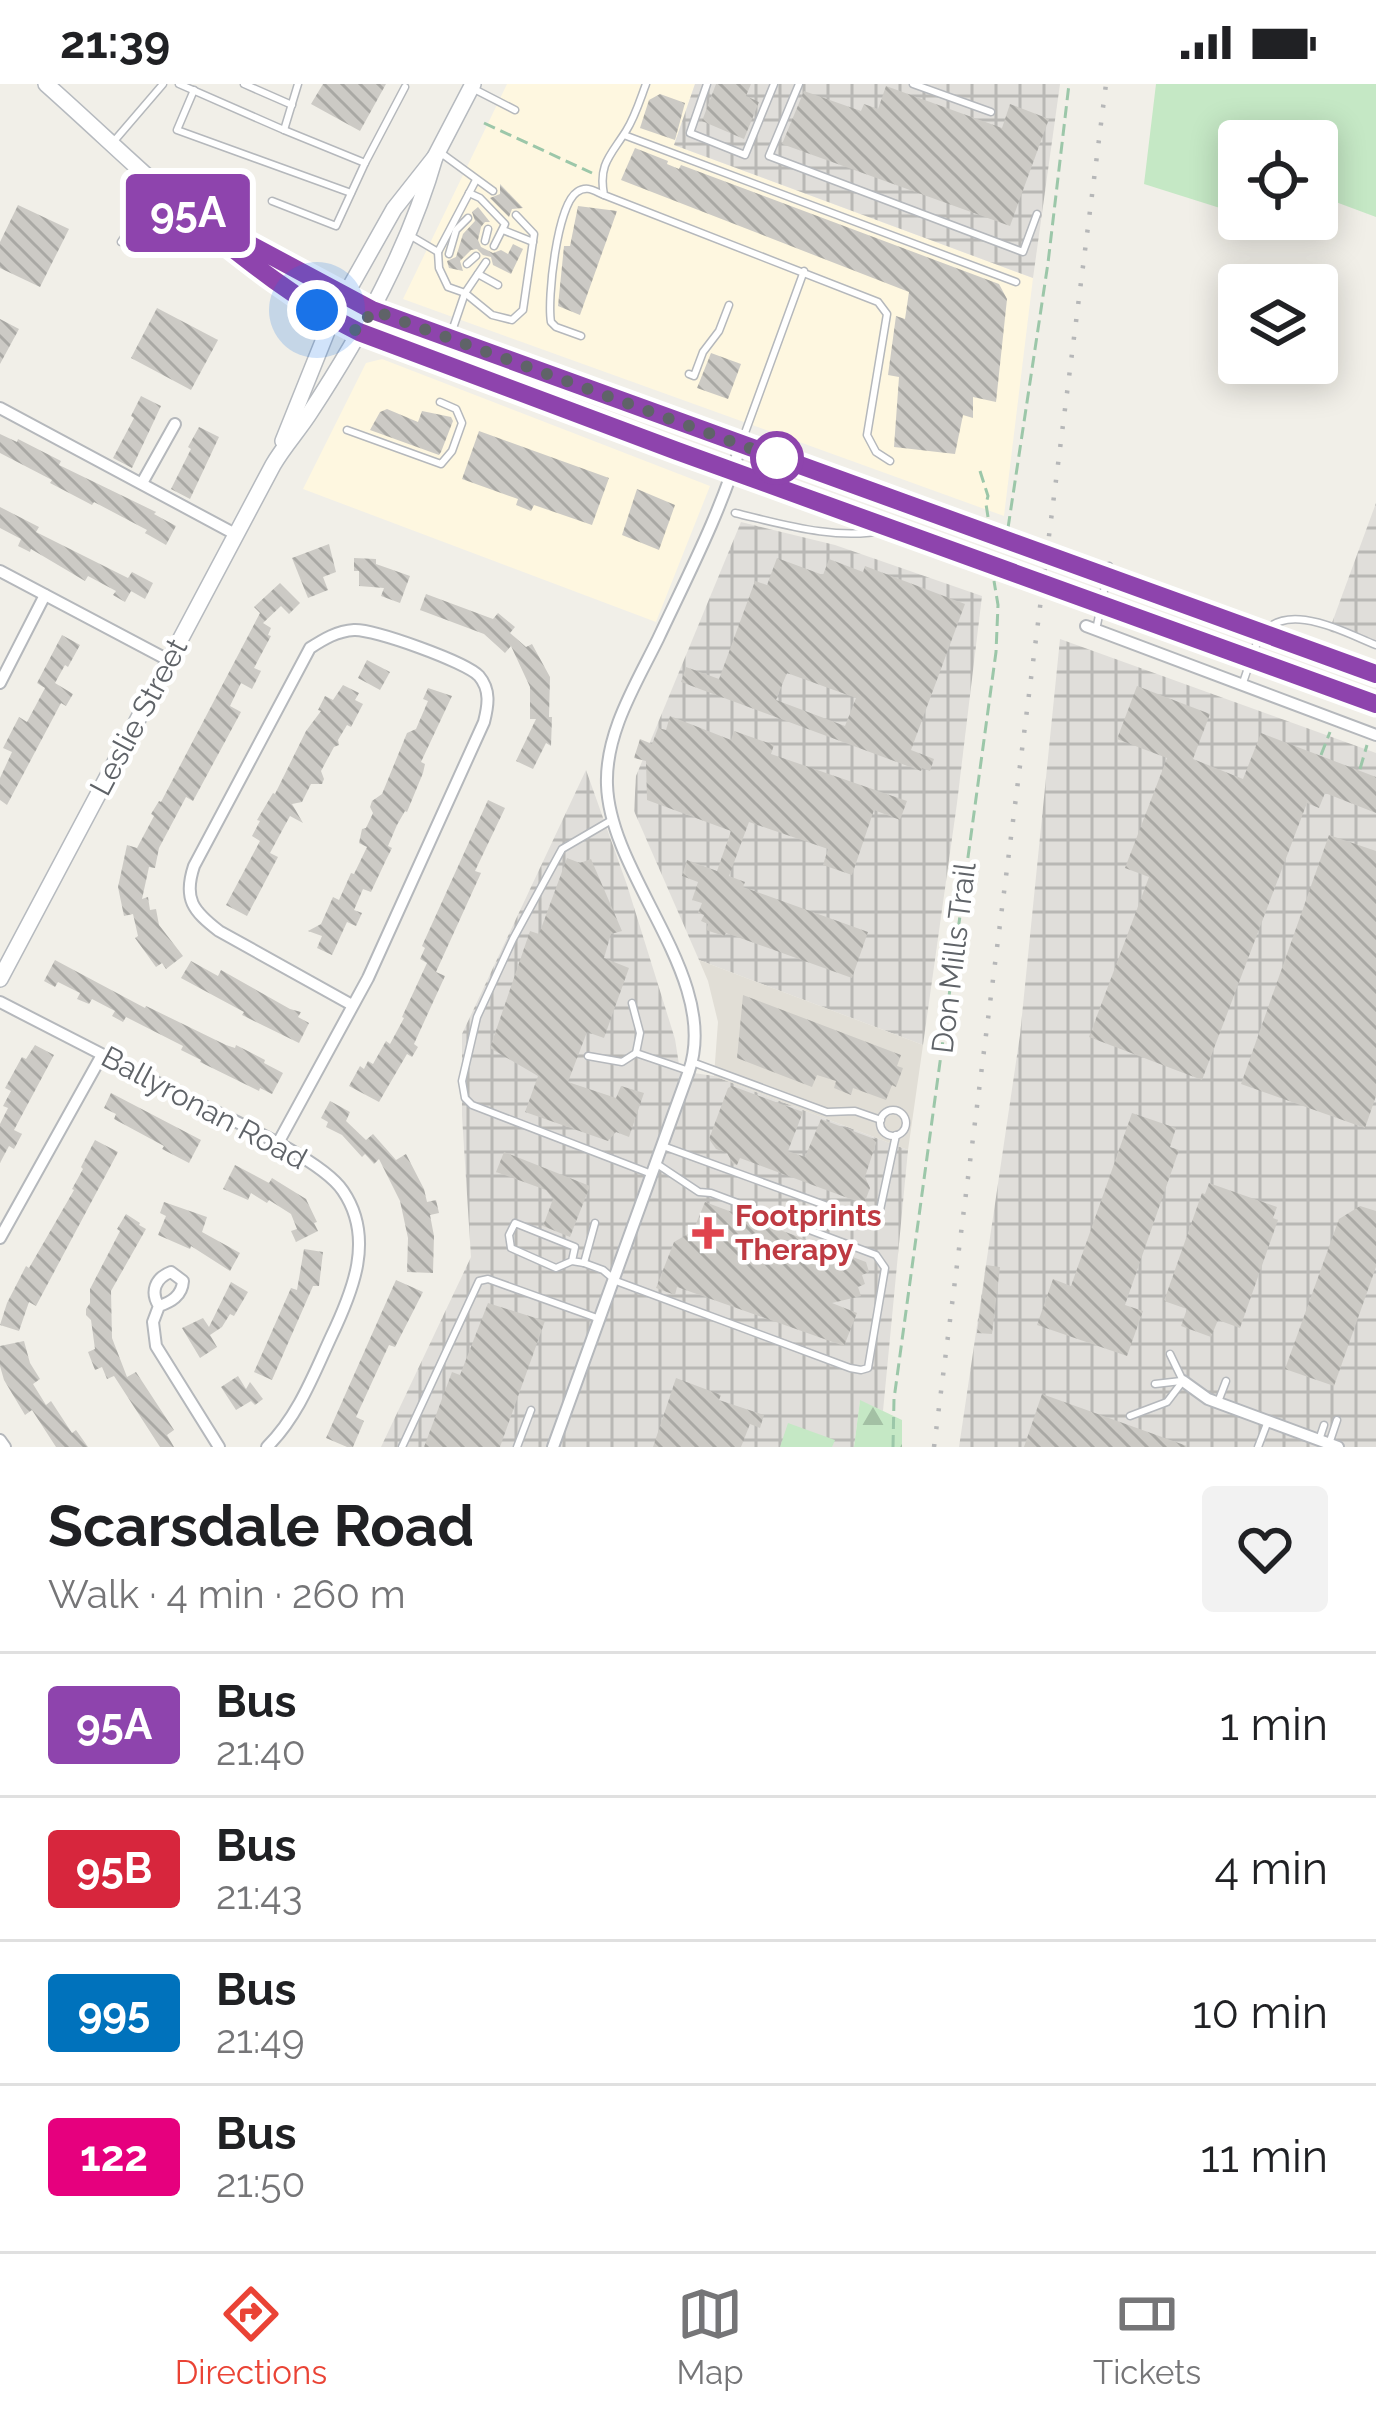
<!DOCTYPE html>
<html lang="en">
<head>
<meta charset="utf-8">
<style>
	body { margin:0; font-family:Raleway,sans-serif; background:#f2f2f2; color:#202124; height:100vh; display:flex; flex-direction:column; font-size:45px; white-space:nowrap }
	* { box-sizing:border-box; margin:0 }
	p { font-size:39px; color:#757577 }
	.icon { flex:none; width:66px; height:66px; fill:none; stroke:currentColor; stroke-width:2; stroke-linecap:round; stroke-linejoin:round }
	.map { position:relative; height:1363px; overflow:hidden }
	.panel { display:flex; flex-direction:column; background:#fff; flex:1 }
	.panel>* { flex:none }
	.badge { padding:0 24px; border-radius:9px; font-size:42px; line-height:78px }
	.controls { position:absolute; left:1218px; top:36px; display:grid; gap:24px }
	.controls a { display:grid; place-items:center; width:120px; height:120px; border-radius:12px; background:#fff; box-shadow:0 6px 30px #0003; font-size:60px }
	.you { position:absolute; width:60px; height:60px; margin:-30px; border:9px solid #fff; border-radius:50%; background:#1a73e8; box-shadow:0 0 0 18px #1a73e833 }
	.map>.badge { position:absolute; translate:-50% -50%; box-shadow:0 0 0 6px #fff }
	.round { display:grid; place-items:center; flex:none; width:126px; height:126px; border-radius:12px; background:#f2f2f2 }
	.overview { display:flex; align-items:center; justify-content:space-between; height:204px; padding:0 48px }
	h1 { font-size:57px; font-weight:700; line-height:90px }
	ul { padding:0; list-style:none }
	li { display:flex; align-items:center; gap:36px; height:144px; padding:0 48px; border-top:3px solid #e0e0e0 }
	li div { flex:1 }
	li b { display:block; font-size:45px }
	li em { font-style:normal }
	li .badge { min-width:132px; font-weight:700; text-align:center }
	.status { display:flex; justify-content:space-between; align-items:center; height:84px; padding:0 60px; background:#fff; direction:ltr }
	.status svg { height:33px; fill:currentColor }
	.tab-bar { display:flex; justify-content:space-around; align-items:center; height:168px; border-top:3px solid #e0e0e0; background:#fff; font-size:33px; color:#757577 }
	.tab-bar a { display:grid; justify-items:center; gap:6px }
	.tab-bar .active { color:#ea4335 }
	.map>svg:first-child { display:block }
</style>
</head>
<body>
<div class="status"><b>21:39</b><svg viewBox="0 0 49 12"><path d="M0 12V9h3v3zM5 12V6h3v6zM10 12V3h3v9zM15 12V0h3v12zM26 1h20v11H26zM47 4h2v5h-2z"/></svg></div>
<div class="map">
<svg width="1376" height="1363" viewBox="0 0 1376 1363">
	<defs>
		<pattern id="industrial-grid" width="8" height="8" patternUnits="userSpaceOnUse" patternTransform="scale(3)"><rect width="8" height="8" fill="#e0deda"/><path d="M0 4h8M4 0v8" fill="none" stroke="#b9b8b5"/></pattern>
		<pattern id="forest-firs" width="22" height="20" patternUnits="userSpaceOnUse" patternTransform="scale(3)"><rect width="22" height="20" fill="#c5e8c5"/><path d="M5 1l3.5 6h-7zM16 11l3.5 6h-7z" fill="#a3c0a4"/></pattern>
		<pattern id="building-back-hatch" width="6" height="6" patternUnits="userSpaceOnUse" patternTransform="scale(3)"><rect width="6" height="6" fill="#cccac5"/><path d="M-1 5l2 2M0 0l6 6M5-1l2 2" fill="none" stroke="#a9a8a4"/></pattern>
	</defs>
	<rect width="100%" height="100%" fill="#f1efe8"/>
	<g fill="#fef7e0">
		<path d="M507 0H695L674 61 1033 194 1004 432 403 215Z"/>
		<path d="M382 275 710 402 656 538 303 405 366 279Z"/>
	</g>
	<g fill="url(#industrial-grid)">
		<path d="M695 0H1060L1033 194 674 61Z"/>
		<path d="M1376 419V564L1329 547Z"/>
		<path d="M741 438 835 461 982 512 957 719 923 961 699 876 634 727 636 692Z"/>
		<path d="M1060 555 1376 669V1363H959L1020 951Z"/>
		<path d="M586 686 627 801 675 955 680 987 714 992 908 1066 883 1327 860 1317 854 1363H381L471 1173 462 1032V950Z"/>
	</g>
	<path fill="#e1ded6" d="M699 876 923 961 908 1066 714 992 718 938 708 897Z"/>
	<g fill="#c5e8c5">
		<path d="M1156 0H1376V133L1317 111V57H1239V130L1144 100Z"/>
		<path d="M788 1339 835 1356 832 1363H780Z"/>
	</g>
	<path fill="url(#forest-firs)" d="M860 1316 902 1336V1363H854Z"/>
	<g fill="url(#building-back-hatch)" fill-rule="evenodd">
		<path d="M323 0H386L360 47 311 20Z"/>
		<path d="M716 0H751L746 12 759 18 744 55 702 37Z"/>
		<path d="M886 2 1002 44 1010 20 1049 35 1010 142 782 60 804 7 861 27 864 20 878 25Z"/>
		<path d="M660 10 685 19 675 56 640 44 649 16Z"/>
		<path d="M635 64 668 77 667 80 679 85 681 81 999 200 1007 215 996 318 973 313V334L963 331 955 370 894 363 899 293 888 291 896 232 905 235 909 208 621 96Z"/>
		<path d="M500 100 523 124 512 125 509 133 490 114 500 110Z"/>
		<path d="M18 121 69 145 40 203 0 184V158Z"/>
		<path d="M578 122 617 127 580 231 558 222 564 162H570Z"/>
		<path d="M478 123 490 138H485L481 143 478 156 481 163 493 169 501 166 508 170 513 160 523 165 511 190 493 181 491 173 483 171 477 165 471 166 460 177 463 187 449 184 447 177 456 173 463 150 475 137 472 128Z"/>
		<path d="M157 224 218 256 191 306 131 274Z"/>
		<path d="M0 235 19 245 0 280Z"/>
		<path d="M711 269 741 280 728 315 697 304Z"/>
		<path d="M141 312 161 322 132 384 113 374 134 334 131 332Z"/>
		<path d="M387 325 418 338 422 327 451 333 453 337 441 368 439 371 370 346 380 328Z"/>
		<path d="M199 343 219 353 190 415 171 405 191 365 188 363Z"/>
		<path d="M479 347 609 394 592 441 534 421 531 427 516 421 518 415 462 395Z"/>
		<path d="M0 350 17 358 18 355 61 377 59 381 156 428 154 430 176 442 166 461 145 449 147 446 94 418 92 421 50 399 52 396 0 369Z"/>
		<path d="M637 405 675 421 659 466 622 451Z"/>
		<path d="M0 423 39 443 36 448 128 494 132 488 153 499 145 515 131 507 125 518 113 511 116 507 88 492 85 497 31 465 30 468 18 462 21 455 0 444Z"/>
		<path d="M329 460 336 488 323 493 328 506 308 514 292 474Z"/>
		<path d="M354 474 376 475V480L410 492 400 519 381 512 384 504 359 502V487H354Z"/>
		<path d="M777 474 823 491 829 475 863 488 865 482 965 520 911 666 934 675 930 687 922 684 921 687 681 598 686 583 719 595 755 497 767 501ZM787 589 856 614 845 642 776 616Z"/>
		<path d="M280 499 300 519 289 530 281 522 263 539 271 544 268 551 271 552 254 584 261 587 252 605 241 599 230 622 241 628 193 717 186 713 159 764 155 784 149 783 142 815 148 813 150 826 156 825 159 841 183 872 166 885 162 879 156 883 135 854 138 852 133 830 124 832 118 803 127 761 137 764 154 732 151 730 159 717 161 718 260 529 254 523Z"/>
		<path d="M426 510 493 535 498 529 515 543 510 549 526 563 532 560 550 593 549 633H552L551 662 546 659 533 685 516 677 536 635H530V603L511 562 505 569 484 550 420 526Z"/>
		<path d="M62 551 80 561 68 583 65 581 55 599 73 610 66 622 61 619 7 721 0 716V694L12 668 3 664 19 633 27 638 45 604 37 599Z"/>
		<path d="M367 576 390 588 380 606 358 594Z"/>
		<path d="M343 601 359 609 355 616 363 620 351 643 347 641 338 656 339 661 334 663 321 687 324 695 322 700H311L302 718 292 720 303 739 290 732 270 769 278 773 247 832 226 821 260 757 252 752 260 737 257 736 273 709 275 710 306 647 321 627 318 626 325 612 333 616Z"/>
		<path d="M1137 602 1210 630 1193 675 1243 695 1261 649 1376 693V729L1325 709 1319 724 1307 719 1202 996 1089 953 1149 793 1125 784 1167 674 1117 655Z"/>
		<path d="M428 604 452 612 421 678 425 680 423 689 407 728 405 727 397 741 388 762 392 764 386 776 371 808 363 805 354 826 362 829 356 842 347 838 332 871 317 864 322 852 308 847 321 840 333 813 339 816 351 789 354 790 367 763 359 759 362 745 366 744 373 729 370 723 372 717 382 710 407 649 416 645 428 617 423 615Z"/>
		<path d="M670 632 731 656 734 647 774 661 771 670 907 717 900 736 874 726 852 791 823 781 828 765 749 738 729 792 745 798 743 803 868 848 852 894 726 849 724 852 706 846 708 840 701 837 704 831 698 829 702 819 692 816 698 798 682 792 687 776 717 787 731 747 647 716 646 677 634 674 640 655 652 660 658 644 666 646Z"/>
		<path d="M488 716 505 724 475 787 481 789 436 888 445 892 414 960 418 963 412 973 407 970 379 1018 349 1002 360 982 364 985 368 977 373 980 386 957 390 960 404 934 402 933 427 879 420 875 425 864 422 862Z"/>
		<path d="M1329 751 1376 767V1012L1365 1044 1241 1000Z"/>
		<path d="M567 774 580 779 591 775 622 847 611 850 604 874 629 884 604 954 587 948 568 998 616 1014 621 1002 644 1009 629 1053 616 1048 608 1057 525 1028 538 992 490 964 530 847 539 850Z"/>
		<path d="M55 876 145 924 146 922 226 961 235 964 236 961 265 976 264 979 283 989 272 1010 260 1004 259 1007 200 978 201 976 181 966 183 962 126 933 123 938 112 932 115 927 92 915 89 920 77 915 80 909 58 898 55 903 44 897Z"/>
		<path d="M191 877 218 892 221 886 290 925 301 928 298 933 309 939 299 959 242 931 244 928 181 894Z"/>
		<path d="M743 911 901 971 897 982 903 984 896 1003 892 1001 886 1016 853 1004 851 1011 834 1004 836 997 817 991 812 1003 737 974Z"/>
		<path d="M35 961 54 971 14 1046 22 1050 14 1065 9 1062 0 1079V1040L8 1024 3 1022 11 1007 5 1004 22 973 26 975Z"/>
		<path d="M732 1002 803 1028 788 1067 805 1073 821 1035 877 1056 865 1093 870 1104 864 1120 740 1074 737 1081 733 1080 727 1069 716 1065 709 1055 728 1004Z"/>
		<path d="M111 1009 201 1056 189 1079 162 1065 164 1062 114 1035 116 1030 104 1024Z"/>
		<path d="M330 1017 350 1028 346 1037 366 1056 373 1050 396 1076 406 1070 424 1105 427 1118 436 1116 439 1129 430 1131 434 1152 433 1189 407 1188 408 1154 400 1117 379 1075 374 1080 365 1070 362 1073 342 1051 326 1043 328 1038 321 1034Z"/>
		<path d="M1132 1029 1176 1044 1170 1063 1179 1066 1125 1221 1143 1227 1127 1272 1037 1241 1053 1195 1071 1202Z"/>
		<path d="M95 1056 118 1068 36 1222 29 1218 19 1247 0 1241 7 1219 26 1182 29 1184 74 1106 72 1105 83 1085 81 1083Z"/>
		<path d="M504 1068 590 1102 570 1153 543 1142 553 1115 546 1106 496 1088Z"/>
		<path d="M235 1081 269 1099 272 1094 306 1115 317 1138 314 1139 318 1147 296 1158 291 1147 297 1145 291 1130 269 1116 267 1119 251 1109 248 1116 223 1105Z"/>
		<path d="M1209 1099 1277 1123 1273 1134 1278 1136 1240 1244 1218 1236 1211 1253 1181 1242 1187 1225 1164 1217 1202 1109 1205 1110Z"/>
		<path d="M164 1118 207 1133 202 1148 240 1169 230 1187 191 1162 190 1165 158 1151 166 1132 160 1129Z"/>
		<path d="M705 1118 866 1178 869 1188 862 1191 865 1200 858 1203 861 1212 832 1219 857 1229 844 1262 677 1203 675 1211 656 1204 674 1158 693 1147Z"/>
		<path d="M1360 1122 1376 1127V1183L1334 1302 1285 1285 1339 1135Z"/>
		<path d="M126 1130 140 1139 139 1141 146 1145 111 1207 112 1254 127 1293 136 1288 174 1346 167 1351 174 1363H160L114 1292 107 1295 102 1283 95 1286 88 1268 95 1265 91 1236 86 1231V1225L90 1219V1205L120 1147 117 1145Z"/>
		<path d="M304 1165 323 1168 319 1202H313L272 1296 254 1288 291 1204 297 1206Z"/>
		<path d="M986 1181 1000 1183 992 1250 977 1249Z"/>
		<path d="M396 1196 423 1208 395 1263 389 1261 356 1333 364 1337 353 1363H347L326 1354Z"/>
		<path d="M231 1198 248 1208 234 1232 230 1230 222 1243 210 1251 217 1263 200 1274 182 1244 203 1234 209 1243Z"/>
		<path d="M488 1219 545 1237 500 1363H424L452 1288 460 1291Z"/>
		<path d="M24 1257 30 1279 40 1295 33 1300 46 1321 51 1317 72 1349 76 1346 88 1363H56L32 1326 25 1331 4 1296 0 1282V1262Z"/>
		<path d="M238 1292 246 1305 250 1298 263 1315 255 1321 251 1317 236 1326 221 1303Z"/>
		<path d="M676 1294 721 1311 719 1316 764 1331 760 1344 750 1340 741 1363H653Z"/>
		<path d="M1042 1310 1187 1362V1363H1024Z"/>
	</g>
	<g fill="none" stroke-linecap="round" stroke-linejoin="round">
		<defs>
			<g id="service">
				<path d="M179 0 284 46 298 0"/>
				<path d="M244 0 292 21"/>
				<path d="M646 0C640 16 635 33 626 47 611 71 598 80 604 111L878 218 887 230 867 351 876 368 890 377"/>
				<path d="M707 0 690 49 745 71 774 0"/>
				<path d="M799 0 769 72 1023 168 1037 130"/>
				<path d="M913 0 991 28"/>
				<path d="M194 6 177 46 351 109"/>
				<path d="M476 6 515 26"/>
				<path d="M624 51 1016 198"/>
				<path d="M115 56 163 0"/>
				<path d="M441 69 493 107"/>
				<path d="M365 79 405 3"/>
				<path d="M469 109 480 114 505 140 494 162"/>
				<path d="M272 117 336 142 365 79 284 46"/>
				<path d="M503 146 533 158"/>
				<path d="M411 152 438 168 476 96"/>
				<path d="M485 157 488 145"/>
				<path d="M121 158 156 106"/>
				<path d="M438 168 439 184 448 203 465 209 492 231 512 236 523 226 534 150 516 131"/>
				<path d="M449 170 456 146 468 134"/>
				<path d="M467 180 476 172"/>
				<path d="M478 190 498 201"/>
				<path d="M451 250 465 209 486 178"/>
				<path d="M581 252 556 243 551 238C547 215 557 121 577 108 587 101 594 107 604 111"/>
				<path d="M689 290 694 292 703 268 719 247 729 221"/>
				<path d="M347 346 441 380 452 367 462 339 456 325 440 318"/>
				<path d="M742 357 804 187"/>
				<path d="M735 429C782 440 837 457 885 446"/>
				<path d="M1096 546 1109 482"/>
				<path d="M1242 601C1248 586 1252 568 1259 555 1283 513 1345 549 1376 561"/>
				<path d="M610 737 562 765 513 855 477 933 462 997 465 1014 472 1021 649 1089"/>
				<path d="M632 919 640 949 636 969"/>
				<path d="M588 972 622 978 636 969 689 987"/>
				<path d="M692 978 827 1028 855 1027 881 1036"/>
				<circle cx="893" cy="1039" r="13"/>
				<path d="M663 1062 877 1140 896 1051"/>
				<path d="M595 1139 584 1179 603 1186 616 1197 850 1284 861 1286 868 1284 885 1184 876 1171 711 1109 699 1108 657 1080"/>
				<path d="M572 1177 575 1163 515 1139 509 1151 511 1164 556 1184 572 1177 584 1179"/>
				<path d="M1170 1270 1183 1297"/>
				<path d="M1155 1300 1181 1297"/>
				<path d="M1218 1318 1226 1297"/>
				<path d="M1130 1332 1167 1318 1183 1297"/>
				<path d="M1319 1356 1324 1341"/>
				<path d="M1329 1360 1337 1336"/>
				<path d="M402 1363 479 1197 488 1195 597 1234"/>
				<path d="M517 1363 531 1326"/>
				<path d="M1258 1363 1268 1337"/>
			</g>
			<g id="minor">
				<path d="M0 324 235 450"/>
				<path d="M142 399 175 340"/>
				<path d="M0 487 170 577"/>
				<path d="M1086 542 1376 651"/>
				<path d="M0 599 45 511"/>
				<path d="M0 918C62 950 125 982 187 1014 225 1033 321 1074 343 1107 375 1154 353 1207 331 1253 313 1292 298 1332 267 1363"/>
				<path d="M278 1059 368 894 484 638C488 622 491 606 479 592 466 578 374 545 354 546 337 547 324 555 310 564L194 782C183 815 193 827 219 847L352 921"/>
				<path d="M0 1154 102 971"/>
				<path d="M159 1222C171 1218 182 1212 183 1197L171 1188C155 1194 150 1208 159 1222L153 1238 156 1262 219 1363"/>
				<path d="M1183 1297 1208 1315 1338 1363"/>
				<path d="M0 1356 5 1363"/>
				<path d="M553 1363 689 987C721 894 610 793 607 701 605 649 636 600 658 555 688 491 721 428 741 360"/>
			</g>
			<g id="secondary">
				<path d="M46 0C145 88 239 188 359 248L781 404"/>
				<path d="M211 139 372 226 790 379"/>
				<path d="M283 357 332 235 394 125 435 73 473 0"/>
				<path d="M0 895 273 381C284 362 299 346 311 327 362 249 409 164 435 73"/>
			</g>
		</defs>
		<use href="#service" stroke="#b5b8bc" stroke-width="9"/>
		<use href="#minor" stroke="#b5b8bc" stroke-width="14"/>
		<use href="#secondary" stroke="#b6babf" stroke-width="18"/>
		<g stroke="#9cc7a9" stroke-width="3" stroke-dasharray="12 6" stroke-linecap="butt">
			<path d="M484 39 592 89"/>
			<path d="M980 387 988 412 986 420 988 433"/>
			<path d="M1008 444 1048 179 1069 0"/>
			<path d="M1321 671 1330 648"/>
			<path d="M1360 685 1367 661"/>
			<path d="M893 1363 894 1315 996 568 998 521 994 497"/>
		</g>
		<use href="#service" stroke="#fff" stroke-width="6"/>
		<use href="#minor" stroke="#fff" stroke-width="10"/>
		<use href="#secondary" stroke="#fff" stroke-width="15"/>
		<path stroke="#b6b7b8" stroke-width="4.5" stroke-dasharray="3 15" stroke-linecap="butt" d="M934 1363 1106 0"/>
		<defs>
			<g id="secondary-bridge">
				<path d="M790 379 1376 590"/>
				<path d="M781 404 1376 620"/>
			</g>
		</defs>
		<use href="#secondary-bridge" stroke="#b6babf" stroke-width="18" stroke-linecap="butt"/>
		<use href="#secondary-bridge" stroke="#fff" stroke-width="15"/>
	</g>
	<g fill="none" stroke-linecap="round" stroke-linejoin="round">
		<defs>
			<path id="line" d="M1376 590 372 226 182 124C238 169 294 216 359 248L677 367 1376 620"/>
		</defs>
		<use href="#line" stroke="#fff" stroke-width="27"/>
		<use href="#line" stroke="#8e44ad" stroke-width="18"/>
		<path stroke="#5f6368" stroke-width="12" stroke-dasharray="0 21.6" d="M317 226 359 248 372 226 777 374"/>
	</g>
	<circle fill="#fff" stroke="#8e44ad" stroke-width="6" cx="777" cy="374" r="24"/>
	<path fill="#e0444e" stroke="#fff" stroke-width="4.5" d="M702 1131h12v12h12v12h-12v12h-12v-12h-12v-12h12z"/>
	<g text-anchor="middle" stroke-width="9" stroke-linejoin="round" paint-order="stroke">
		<g font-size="30" fill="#5f6368" stroke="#fff">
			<text transform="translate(139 633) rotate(-62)" y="10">Leslie Street</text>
			<text transform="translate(954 874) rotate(-83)" y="10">Don Mills Trail</text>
			<text transform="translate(204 1024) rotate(28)" y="10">Ballyronan Road</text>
		</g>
		<g font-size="30" font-weight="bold" fill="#be3a42" stroke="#fff" text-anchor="start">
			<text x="735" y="1142">Footprints<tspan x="735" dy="34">Therapy</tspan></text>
		</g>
	</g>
</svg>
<div class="controls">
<a><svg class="icon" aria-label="locate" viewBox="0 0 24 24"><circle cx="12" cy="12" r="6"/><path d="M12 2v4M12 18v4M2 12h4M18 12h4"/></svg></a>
<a><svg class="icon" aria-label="layers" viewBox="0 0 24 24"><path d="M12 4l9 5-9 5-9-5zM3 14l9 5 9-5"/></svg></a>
</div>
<div class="you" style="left:317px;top:226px"></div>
<b class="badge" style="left:188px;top:129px;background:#8e44ad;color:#fff">95A</b>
</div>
<section class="panel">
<div class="overview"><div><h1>Scarsdale Road</h1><p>Walk · 4 min · 260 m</p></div><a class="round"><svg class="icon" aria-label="heart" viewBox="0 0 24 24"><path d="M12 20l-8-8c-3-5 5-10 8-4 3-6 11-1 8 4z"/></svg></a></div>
<ul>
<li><span class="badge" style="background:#8e44ad;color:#fff">95A</span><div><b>Bus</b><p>21:40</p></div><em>1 min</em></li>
<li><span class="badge" style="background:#d7263d;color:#fff">95B</span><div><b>Bus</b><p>21:43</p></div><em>4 min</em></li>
<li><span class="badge" style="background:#0072bc;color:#fff">995</span><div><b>Bus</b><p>21:49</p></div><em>10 min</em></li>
<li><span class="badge" style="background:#e6007e;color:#fff">122</span><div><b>Bus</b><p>21:50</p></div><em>11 min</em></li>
</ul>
</section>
<nav class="tab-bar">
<a class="active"><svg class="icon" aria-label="directions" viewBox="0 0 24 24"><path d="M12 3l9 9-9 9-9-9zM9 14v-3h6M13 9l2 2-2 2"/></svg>Directions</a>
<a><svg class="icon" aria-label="map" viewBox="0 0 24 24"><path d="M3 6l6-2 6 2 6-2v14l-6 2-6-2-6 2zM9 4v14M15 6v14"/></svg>Map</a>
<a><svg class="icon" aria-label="tickets" viewBox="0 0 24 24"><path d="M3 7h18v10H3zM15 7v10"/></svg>Tickets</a>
</nav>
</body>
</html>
